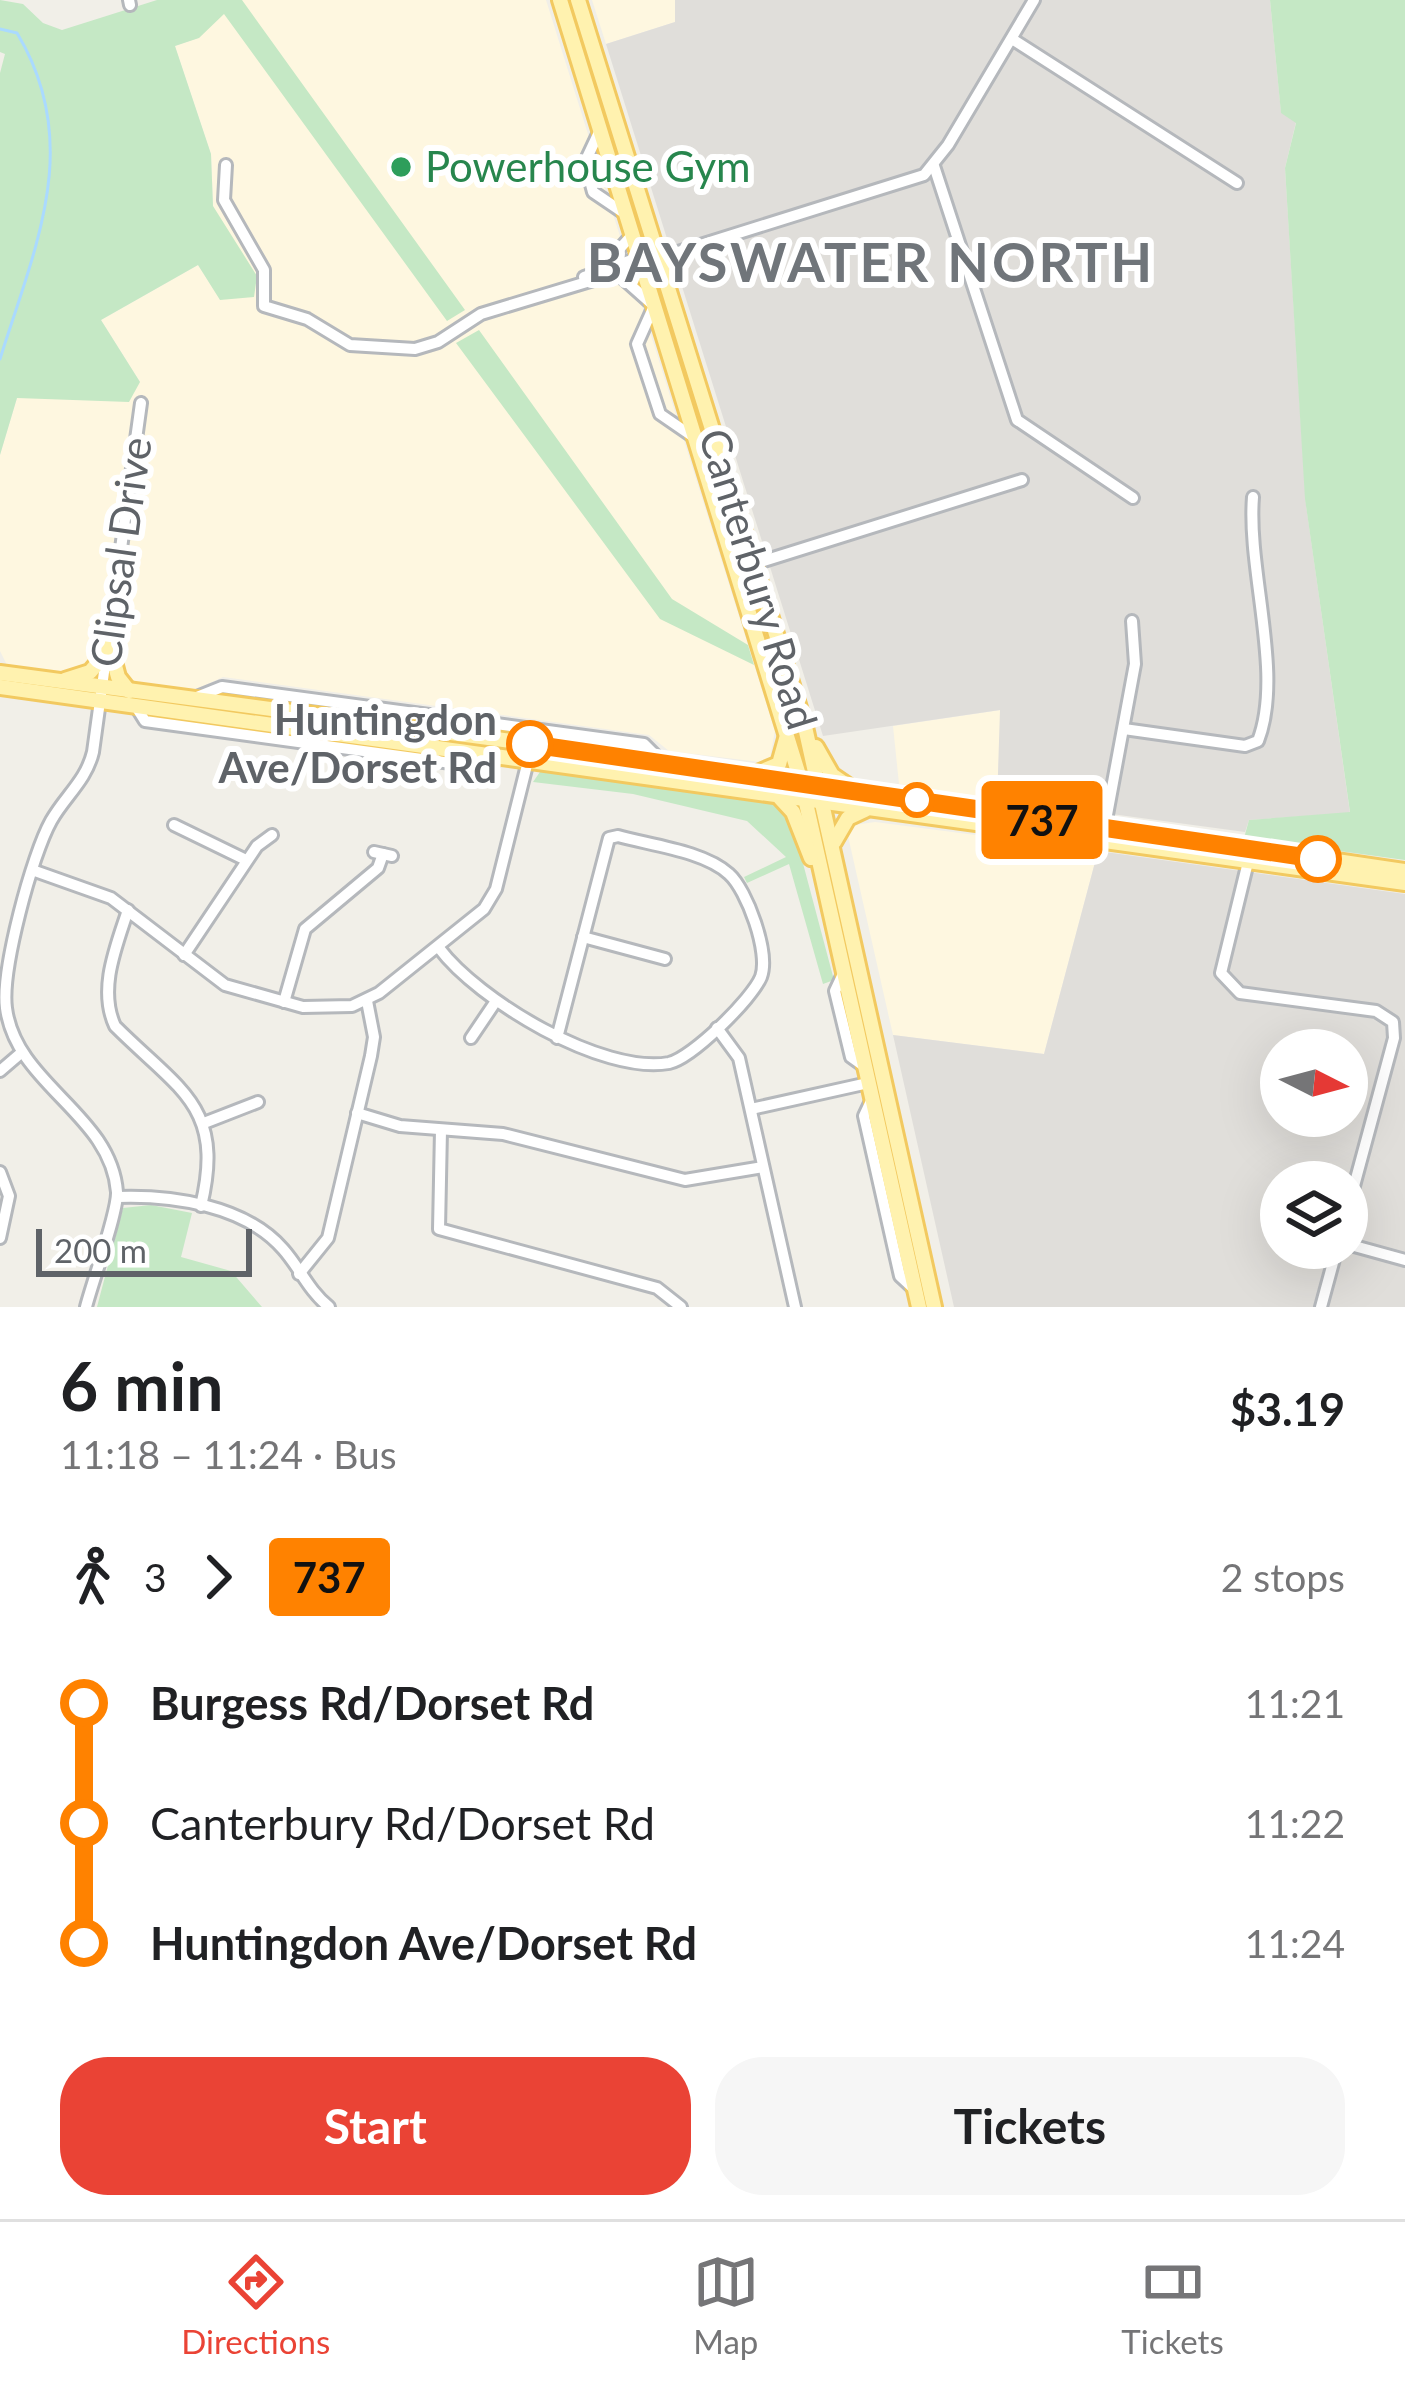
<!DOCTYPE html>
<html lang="en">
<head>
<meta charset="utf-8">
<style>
	body { margin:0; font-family:Lato,sans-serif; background:#f6f6f6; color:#202124; height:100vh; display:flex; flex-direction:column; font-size:45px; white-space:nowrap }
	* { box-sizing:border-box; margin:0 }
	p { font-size:39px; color:#757577 }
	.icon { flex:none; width:66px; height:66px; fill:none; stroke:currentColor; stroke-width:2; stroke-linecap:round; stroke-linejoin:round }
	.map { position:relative; height:1307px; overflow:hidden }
	.side { display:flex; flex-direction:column; background:#fff; flex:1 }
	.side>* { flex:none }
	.badge { padding:0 24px; border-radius:9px; font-size:42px; line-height:78px }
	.needle { width:78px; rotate:96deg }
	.tools { position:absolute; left:1260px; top:1029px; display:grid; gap:24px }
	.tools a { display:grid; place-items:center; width:108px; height:108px; border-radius:50%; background:#fff; box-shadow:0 12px 48px #0002; font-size:60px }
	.scale { position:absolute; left:36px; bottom:30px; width:216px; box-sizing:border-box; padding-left:12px; border:6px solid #5f6368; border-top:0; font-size:33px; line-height:42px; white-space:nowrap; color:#5f6368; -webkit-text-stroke:9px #fff; paint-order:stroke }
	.map>.badge { position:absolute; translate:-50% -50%; box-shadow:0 0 0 6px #fff }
	.legs { display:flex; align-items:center; gap:18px; height:132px; padding:0 60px; font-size:39px }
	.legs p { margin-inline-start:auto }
	.headline { display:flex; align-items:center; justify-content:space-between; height:204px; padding:0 60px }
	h1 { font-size:66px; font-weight:700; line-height:90px }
	.button { display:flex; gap:24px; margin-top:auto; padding:24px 60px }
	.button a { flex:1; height:138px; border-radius:48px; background:#ea4335; color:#fff; font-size:48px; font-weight:700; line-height:138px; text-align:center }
	.button a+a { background:#f6f6f6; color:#202124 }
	ul { padding:0 60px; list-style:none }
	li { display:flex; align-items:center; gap:42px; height:120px; font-size:45px }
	li i { display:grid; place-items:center; width:18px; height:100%; margin:0 15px; background:currentColor }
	li i::after { content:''; width:30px; height:30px; margin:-15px; border:9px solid; border-radius:50%; background:#fff }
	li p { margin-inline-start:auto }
	li:first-child i { background:linear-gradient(#0000 50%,currentColor 0) }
	li:last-child i { background:linear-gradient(currentColor 50%,#0000 0) }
	.dock { display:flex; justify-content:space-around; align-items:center; height:168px; border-top:3px solid #e0e0e0; background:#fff; font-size:33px; color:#757577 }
	.dock a { display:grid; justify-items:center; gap:6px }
	.dock .current { color:#ea4335 }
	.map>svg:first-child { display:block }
</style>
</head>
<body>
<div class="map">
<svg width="1405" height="1307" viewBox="0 0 1405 1307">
	<rect width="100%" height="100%" fill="#f1efe8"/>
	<g fill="#fef7e0">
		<path d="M215 0H546L775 731 769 763 669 751 649 735 223 677 194 690 8 667 0 651V455L17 398 140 382 101 320 198 265 220 299 254 296 213 206 211 154 175 46 198 38Z"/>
		<path d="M592 0H675V22L606 44Z"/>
		<path d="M1001 710 997 801 899 784 893 726Z"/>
		<path d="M875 822 1098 851 1044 1054 893 1035 848 836 854 825Z"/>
	</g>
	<g fill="#e0deda" fill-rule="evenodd">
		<path d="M675 0H1270L1281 112 1296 122 1285 168 1306 505 1350 813 1249 820 1245 832 1030 803 1029 809 997 804 1000 710 823 736 606 44 675 22Z"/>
		<path d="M1098 851 1405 894V1307H954L893 1035 1044 1054ZM1281 1050H1347V1116H1281ZM1281 1182H1347V1248H1281Z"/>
	</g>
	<g fill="#c5e8c5">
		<path d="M0 0 23 4 43 23 62 30 157 0H242L465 310 447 321 224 14 199 38 175 46 211 154 213 206 257 276 254 297 220 300 198 265 101 320 140 382 129 402 17 398 0 455V73L5 54 0 52Z"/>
		<path d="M1270 0H1405V860L1244 838 1249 820 1350 812 1305 499 1285 168 1296 123 1281 113Z"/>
		<path d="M479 330 672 599 748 645 754 665 660 619 456 343Z"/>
		<path d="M542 769 783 806 792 822 834 980 823 984 789 864 747 883 744 877 786 857 747 821 633 794 533 782Z"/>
		<path d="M151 1205 192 1213 181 1257 231 1271 262 1307H97L123 1208Z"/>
	</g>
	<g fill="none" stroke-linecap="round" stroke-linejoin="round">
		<path stroke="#aadaff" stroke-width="3" d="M0 29 17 33C84 144 35 247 0 359"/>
		<defs>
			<g id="minor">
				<path d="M129 0 130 5"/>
				<path d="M1012 39 1237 183"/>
				<path d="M601 128 585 162 593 192 627 215"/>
				<path d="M226 165 224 200 264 270V306L307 319 350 345 415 349 438 342 481 314 643 265"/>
				<path d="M934 166 1017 420 1133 498"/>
				<path d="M659 258 924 175 948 145 1034 0"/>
				<path d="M605 265 632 235"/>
				<path d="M617 273 654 306 637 344 660 414 692 436"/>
				<path d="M584 277 640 257"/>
				<path d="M754 564 1022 480"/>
				<path d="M197 697 222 687 644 744 661 761"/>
				<path d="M135 705 145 721 480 767 502 758"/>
				<path d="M1124 729 1245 746 1258 741C1284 674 1247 571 1253 497"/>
				<path d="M174 825 246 860"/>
				<path d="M1104 831 1135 664 1132 621"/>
				<path d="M374 852 392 856"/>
				<path d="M1248 862 1221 973 1240 993 1376 1011 1393 1022 1394 1038 1347 1212"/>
				<path d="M35 871 111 898 225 985 303 1007 352 1006 379 993 484 909 496 889 530 753"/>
				<path d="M128 910C116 947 98 989 115 1026 180 1091 225 1106 201 1206"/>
				<path d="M583 937 665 959"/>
				<path d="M439 948C478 1000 602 1075 669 1063 692 1058 752 999 761 977 770 953 747 890 729 874 704 851 650 845 618 836L609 838 557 1038"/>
				<path d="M184 955 257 846 272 835"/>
				<path d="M843 974 835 991 851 1057 865 1067"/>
				<path d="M284 1002 305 929 378 868 383 854"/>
				<path d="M717 1028 739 1058 795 1307"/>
				<path d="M471 1038 496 1001"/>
				<path d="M0 1071 21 1053"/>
				<path d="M872 1099 864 1116 900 1276 913 1288"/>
				<path d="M751 1109 868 1083"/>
				<path d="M357 1113 400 1126 503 1134 685 1180 763 1167"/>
				<path d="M204 1123 258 1102"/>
				<path d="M441 1130 439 1229 657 1288 681 1307"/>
				<path d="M0 1172 9 1196 0 1238"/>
				<path d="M117 1197C171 1195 245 1205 283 1249 300 1268 308 1290 329 1307"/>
				<path d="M1347 1244 1405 1260"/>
				<path d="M299 1274 328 1238 371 1056 374 1037 367 1001"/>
				<path d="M86 1307C92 1283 118 1212 117 1192 111 1114 16 1085 6 1008 1 970 32 855 51 821 65 796 86 781 93 752L141 403"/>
				<path d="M1321 1307 1337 1248"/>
			</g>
			<g id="major">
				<path d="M560 0 802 785 919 1307"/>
				<path d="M578 0 805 727 934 1307"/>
				<path d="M109 643 118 677 129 691"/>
				<path d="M0 673 624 756 1405 871"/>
				<path d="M65 680 90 672 108 651"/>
				<path d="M0 687 1405 883"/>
				<path d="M816 747 832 775 851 788"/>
				<path d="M753 775 779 764 786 739"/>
				<path d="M780 798 793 812 811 858"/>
				<path d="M834 842 848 818 865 810"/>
			</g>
		</defs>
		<use href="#minor" stroke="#b5b8bc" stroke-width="16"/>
		<use href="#major" stroke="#f2c960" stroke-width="20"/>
		<use href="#minor" stroke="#fff" stroke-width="10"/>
		<use href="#major" stroke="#fff2af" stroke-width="14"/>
	</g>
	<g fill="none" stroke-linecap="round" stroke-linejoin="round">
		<defs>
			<path id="line-1" d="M530 744 1318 859"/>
		</defs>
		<use href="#line-1" stroke="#fff" stroke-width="27"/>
		<use href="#line-1" stroke="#ff8200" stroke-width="18"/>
	</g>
	<circle fill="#2e9e5b" stroke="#fff" stroke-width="4.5" cx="401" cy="167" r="12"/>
	<g fill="#fff" stroke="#ff8200" stroke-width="6">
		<circle cx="530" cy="744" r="21"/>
		<circle cx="917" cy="800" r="15"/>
		<circle cx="1318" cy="859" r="21"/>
	</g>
	<g text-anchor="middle" stroke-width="12" stroke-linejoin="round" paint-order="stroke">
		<g font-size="42" fill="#27864d" stroke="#fff" text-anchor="start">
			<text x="425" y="182">Powerhouse Gym</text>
		</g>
		<g font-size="42" fill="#5f6368" stroke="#fff">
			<text transform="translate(121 552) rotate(-82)" y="15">Clipsal Drive</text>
			<text transform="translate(758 579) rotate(73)" y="15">Canterbury Road</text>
		</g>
		<g font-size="42" font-weight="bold" fill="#5f6368" stroke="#fff" text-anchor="end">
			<text x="497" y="735">Huntingdon<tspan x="497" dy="48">Ave/Dorset Rd</tspan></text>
		</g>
		<g font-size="54" font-weight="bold" letter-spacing="3" fill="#70757a" stroke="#fff">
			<text x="871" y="282">BAYSWATER NORTH</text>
		</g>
	</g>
</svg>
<div class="tools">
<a><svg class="needle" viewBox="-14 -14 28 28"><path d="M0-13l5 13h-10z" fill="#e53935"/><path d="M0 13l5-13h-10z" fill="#757577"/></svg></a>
<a><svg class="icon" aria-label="layers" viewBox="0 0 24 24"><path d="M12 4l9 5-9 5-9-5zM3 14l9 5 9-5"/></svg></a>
</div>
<div class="scale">200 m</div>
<b class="badge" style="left:1042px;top:820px;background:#ff8200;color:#111">737</b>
</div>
<section class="side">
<div class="headline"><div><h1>6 min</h1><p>11:18 – 11:24 · Bus</p></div><b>$3.19</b></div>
<div class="legs"><svg class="icon" aria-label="walk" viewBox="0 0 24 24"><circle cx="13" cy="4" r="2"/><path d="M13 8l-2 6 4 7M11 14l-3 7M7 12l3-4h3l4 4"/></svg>3<svg class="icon" aria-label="forward" viewBox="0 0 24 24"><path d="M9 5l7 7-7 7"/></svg><b class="badge" style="background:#ff8200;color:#111">737</b><p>2 stops</p></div>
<ul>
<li><i style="color:#ff8200"></i><b>Burgess Rd/Dorset Rd</b><p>11:21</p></li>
<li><i style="color:#ff8200"></i><span>Canterbury Rd/Dorset Rd</span><p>11:22</p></li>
<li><i style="color:#ff8200"></i><b>Huntingdon Ave/Dorset Rd</b><p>11:24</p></li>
</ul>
<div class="button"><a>Start</a><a>Tickets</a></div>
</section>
<nav class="dock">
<a class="current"><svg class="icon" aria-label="directions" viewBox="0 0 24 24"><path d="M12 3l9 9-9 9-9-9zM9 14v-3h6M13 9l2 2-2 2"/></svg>Directions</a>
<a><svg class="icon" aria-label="map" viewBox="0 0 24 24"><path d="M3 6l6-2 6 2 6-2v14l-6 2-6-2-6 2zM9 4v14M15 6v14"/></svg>Map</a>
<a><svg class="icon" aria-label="tickets" viewBox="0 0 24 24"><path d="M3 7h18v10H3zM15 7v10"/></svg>Tickets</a>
</nav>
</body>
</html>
